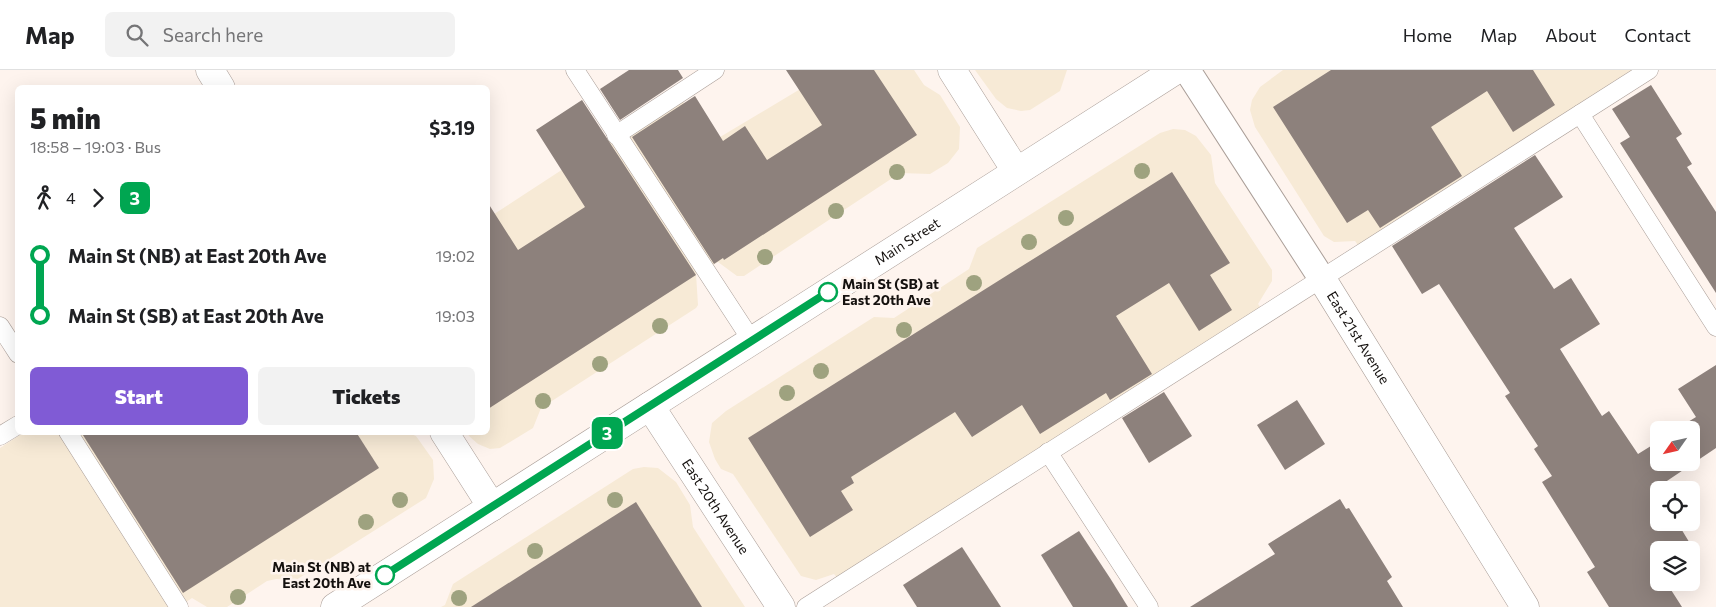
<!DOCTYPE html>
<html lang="en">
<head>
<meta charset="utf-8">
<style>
	body { margin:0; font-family:Commissioner,sans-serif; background:#f2f2f2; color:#202124; height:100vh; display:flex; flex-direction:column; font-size:19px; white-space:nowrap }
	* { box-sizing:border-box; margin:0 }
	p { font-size:16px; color:#757577 }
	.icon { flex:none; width:28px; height:28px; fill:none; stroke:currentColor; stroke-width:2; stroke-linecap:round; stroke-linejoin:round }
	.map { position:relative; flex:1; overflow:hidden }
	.drawer { position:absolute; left:15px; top:15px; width:475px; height:350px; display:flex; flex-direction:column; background:#fff; border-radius:8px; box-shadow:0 5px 20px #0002 }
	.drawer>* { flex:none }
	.badge { padding:0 10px; border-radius:8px; font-size:18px; line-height:32px }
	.needle { width:32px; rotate:236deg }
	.buttons { position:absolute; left:1650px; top:351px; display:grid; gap:10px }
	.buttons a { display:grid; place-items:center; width:50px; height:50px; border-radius:8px; background:#fff; box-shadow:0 5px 20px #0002; font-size:25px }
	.map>.badge { position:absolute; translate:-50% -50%; box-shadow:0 0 0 2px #fff }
	.legs { display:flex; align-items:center; gap:8px; height:55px; padding:0 15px; font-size:16px }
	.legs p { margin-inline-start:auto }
	.head { display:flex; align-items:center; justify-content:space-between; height:85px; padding:0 15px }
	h1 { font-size:28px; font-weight:800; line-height:38px }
	.button { display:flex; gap:10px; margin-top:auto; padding:10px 15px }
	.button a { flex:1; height:58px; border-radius:8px; background:#805bd5; color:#fff; font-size:20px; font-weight:800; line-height:58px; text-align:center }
	.button a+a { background:#f2f2f2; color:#202124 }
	ul { padding:0 15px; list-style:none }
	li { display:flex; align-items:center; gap:18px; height:60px; font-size:19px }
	li i { display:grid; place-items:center; width:8px; height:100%; margin:0 6px; background:currentColor }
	li i::after { content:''; width:12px; height:12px; margin:-6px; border:4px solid; border-radius:50%; background:#fff }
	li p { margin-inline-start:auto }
	li:first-child i { background:linear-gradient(#0000 50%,currentColor 0) }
	li:last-child i { background:linear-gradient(currentColor 50%,#0000 0) }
	header { display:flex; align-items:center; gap:30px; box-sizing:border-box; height:70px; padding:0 25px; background:#fff; border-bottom:1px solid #e0e0e0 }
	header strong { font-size:24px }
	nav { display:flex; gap:28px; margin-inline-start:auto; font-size:18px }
	.search { width:350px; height:45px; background:#f2f2f2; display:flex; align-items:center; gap:12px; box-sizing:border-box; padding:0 18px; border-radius:8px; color:#757577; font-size:19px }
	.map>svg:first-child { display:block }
</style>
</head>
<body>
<header>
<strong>Map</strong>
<div class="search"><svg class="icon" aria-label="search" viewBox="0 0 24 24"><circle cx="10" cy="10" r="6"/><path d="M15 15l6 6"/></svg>Search here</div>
<nav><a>Home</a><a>Map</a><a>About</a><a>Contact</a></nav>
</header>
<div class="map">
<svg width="1716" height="537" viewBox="0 0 1716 537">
	<rect width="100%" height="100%" fill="#fef4ee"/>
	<g fill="#f7ead6">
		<path d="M832 0H914L924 15 940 25 960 57 959 79 948 93 930 104 900 103 744 206H737L718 192 696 204 698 235 696 238 541 338 533 358 500 378 490 379 478 374 470 367 467 363 488 362V148L678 24 710 73Z"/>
		<path d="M975 0H1067L1060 21 1030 40 1021 41 1007 38 996 29Z"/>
		<path d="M1283 0H1649L1364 183 1355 171 1334 172 1324 166 1255 57 1250 40 1252 30 1260 17Z"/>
		<path d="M1173 59 1185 60 1196 66 1211 85 1215 113 1272 200V211L1258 234 1265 243 842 514 834 504 816 510 801 506 733 404 721 399 715 389 709 372 712 353 726 341 874 247 894 248 969 199 977 178 1160 63Z"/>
		<path d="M23 363H408L416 366 433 390 434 409 426 428 418 433 296 510 276 509 267 511 227 537H207L192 528 179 537H0V378Z"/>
		<path d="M644 397 658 398 676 412 690 435 693 457 745 537H441L445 535 453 514 633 399Z"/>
	</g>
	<g fill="#8d817c">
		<path d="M629 0H678L683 8 620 50 600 19Z"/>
		<path d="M786 0H874L917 65 724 190 723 188 714 194 632 67 695 26 723 71 745 56 767 90 822 55Z"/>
		<path d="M1331 0H1533L1555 35 1513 62 1487 21 1431 57 1462 106 1380 158 1368 140 1347 153 1273 37Z"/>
		<path d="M1651 15 1682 64 1676 68 1692 94 1687 97 1716 142V223L1620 73 1630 67 1612 39Z"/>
		<path d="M582 30 696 205 488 339V133L518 180 585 137 536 60Z"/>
		<path d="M1535 85 1563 127 1514 158 1554 219 1571 208 1600 254 1560 279 1602 346 1609 341 1638 384 1659 371V392H1691V360H1675L1696 347 1678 319 1716 295V378L1655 419 1659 425V452H1677L1694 480 1691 482 1659 480V512H1666L1682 537H1609L1587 502 1595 497 1542 412 1552 406 1534 379 1538 376 1505 326 1510 323 1439 214 1422 224 1392 176Z"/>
		<path d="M1172 102 1230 193 1210 205 1232 240 1199 261 1169 213 1116 246 1152 304 1110 330 1106 323 1040 364 1022 335 972 367 955 342 851 407 854 413 841 421 853 440 810 467 748 368Z"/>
		<path d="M1164 322 1192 366 1149 393 1122 348Z"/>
		<path d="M1297 330 1325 374 1285 400 1257 355Z"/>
		<path d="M81 362H356L379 398 183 523Z"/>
		<path d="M1340 429 1346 439 1349 438 1392 507 1387 511 1403 537H1190L1275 484 1268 474Z"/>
		<path d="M636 432 702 537H471L529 500Z"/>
		<path d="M1079 461 1110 508 1128 537H1073L1041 485Z"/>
		<path d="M962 477 1001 537H917L903 515Z"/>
	</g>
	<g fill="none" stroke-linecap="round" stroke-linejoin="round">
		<defs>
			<g id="service">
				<path d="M575 0 752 271"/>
				<path d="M1580 44 1716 257"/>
				<path d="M616 65 715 0"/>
				<path d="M0 256 18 284"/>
				<path d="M68 362 179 537"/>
				<path d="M0 366 18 355"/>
				<path d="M1048 382 1149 537"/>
				<path d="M806 537 1649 0"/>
			</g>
			<path id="pedestrian" d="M1187 0 1322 209"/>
			<g id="minor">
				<path d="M210 0 221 18"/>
				<path d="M952 0 1016 101"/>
				<path id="s1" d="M1322 209 1525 537"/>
				<path id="s2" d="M650 336 781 537"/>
				<path d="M444 362 492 437"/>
			</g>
			<g id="secondary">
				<path id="s3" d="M335 537 1176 0"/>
			</g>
		</defs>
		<use href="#service" stroke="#aa9e98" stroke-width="19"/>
		<use href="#pedestrian" stroke="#aa9e98" stroke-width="28"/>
		<use href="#minor" stroke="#aa9e98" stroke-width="29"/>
		<use href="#secondary" stroke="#aa9e98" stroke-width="29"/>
		<use href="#service" stroke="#fff" stroke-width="18"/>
		<use href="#pedestrian" stroke="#fff" stroke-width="26"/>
		<use href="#minor" stroke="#fff" stroke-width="28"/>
		<use href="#secondary" stroke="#fff" stroke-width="28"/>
	</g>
	<g fill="#9ea27f">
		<circle cx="1142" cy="101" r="8"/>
		<circle cx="897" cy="102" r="8"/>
		<circle cx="836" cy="141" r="8"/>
		<circle cx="1066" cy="148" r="8"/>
		<circle cx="1029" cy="172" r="8"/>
		<circle cx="765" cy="187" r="8"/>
		<circle cx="974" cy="213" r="8"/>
		<circle cx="660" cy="256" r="8"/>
		<circle cx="904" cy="260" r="8"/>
		<circle cx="600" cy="294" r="8"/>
		<circle cx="821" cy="301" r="8"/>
		<circle cx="787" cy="323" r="8"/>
		<circle cx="543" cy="331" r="8"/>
		<circle cx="400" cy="430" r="8"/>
		<circle cx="615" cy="430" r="8"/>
		<circle cx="366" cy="452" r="8"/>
		<circle cx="535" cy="481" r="8"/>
		<circle cx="238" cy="527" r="8"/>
		<circle cx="459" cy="528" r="8"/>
	</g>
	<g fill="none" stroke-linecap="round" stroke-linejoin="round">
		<defs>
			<path id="line-1" d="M385 505 828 222"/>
		</defs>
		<use href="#line-1" stroke="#fff" stroke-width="11"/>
		<use href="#line-1" stroke="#00a651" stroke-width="8"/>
	</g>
	<g fill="#fff" stroke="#00a651" stroke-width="2.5">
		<circle cx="828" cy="222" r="9"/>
		<circle cx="385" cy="505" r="9"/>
	</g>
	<g text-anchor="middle" stroke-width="5" stroke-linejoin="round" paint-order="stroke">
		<g font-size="14" fill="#15110f" stroke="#fef4ee">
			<text dy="5" stroke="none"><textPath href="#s3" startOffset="679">Main Street</textPath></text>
			<text dy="5" stroke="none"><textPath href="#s1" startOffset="69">East 21st Avenue</textPath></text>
			<text dy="5" stroke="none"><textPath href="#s2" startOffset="120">East 20th Avenue</textPath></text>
		</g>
		<g font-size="14" font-weight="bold" fill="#15110f" stroke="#fef4ee" text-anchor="start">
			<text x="842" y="219">Main St (SB) at<tspan x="842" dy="16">East 20th Ave</tspan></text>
			<text x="371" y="502" text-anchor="end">Main St (NB) at<tspan x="371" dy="16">East 20th Ave</tspan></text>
		</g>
	</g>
</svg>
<div class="buttons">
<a><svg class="needle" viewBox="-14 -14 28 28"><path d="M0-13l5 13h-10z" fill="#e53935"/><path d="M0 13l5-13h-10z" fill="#757577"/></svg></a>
<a><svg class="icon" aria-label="locate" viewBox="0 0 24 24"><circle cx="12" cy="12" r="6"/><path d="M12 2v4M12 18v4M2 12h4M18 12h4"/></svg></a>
<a><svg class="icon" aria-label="layers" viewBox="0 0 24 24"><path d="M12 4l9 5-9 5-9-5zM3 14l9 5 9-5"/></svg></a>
</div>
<b class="badge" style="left:607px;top:363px;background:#00a651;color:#fff">3</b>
<section class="drawer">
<div class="head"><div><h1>5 min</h1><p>18:58 – 19:03 · Bus</p></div><b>$3.19</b></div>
<div class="legs"><svg class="icon" aria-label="walk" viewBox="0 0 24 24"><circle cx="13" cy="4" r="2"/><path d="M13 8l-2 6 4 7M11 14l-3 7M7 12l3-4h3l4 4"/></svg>4<svg class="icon" aria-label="forward" viewBox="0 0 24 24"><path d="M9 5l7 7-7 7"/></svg><b class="badge" style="background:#00a651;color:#fff">3</b></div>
<ul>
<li><i style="color:#00a651"></i><b>Main St (NB) at East 20th Ave</b><p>19:02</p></li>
<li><i style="color:#00a651"></i><b>Main St (SB) at East 20th Ave</b><p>19:03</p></li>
</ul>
<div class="button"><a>Start</a><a>Tickets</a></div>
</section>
</div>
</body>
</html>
